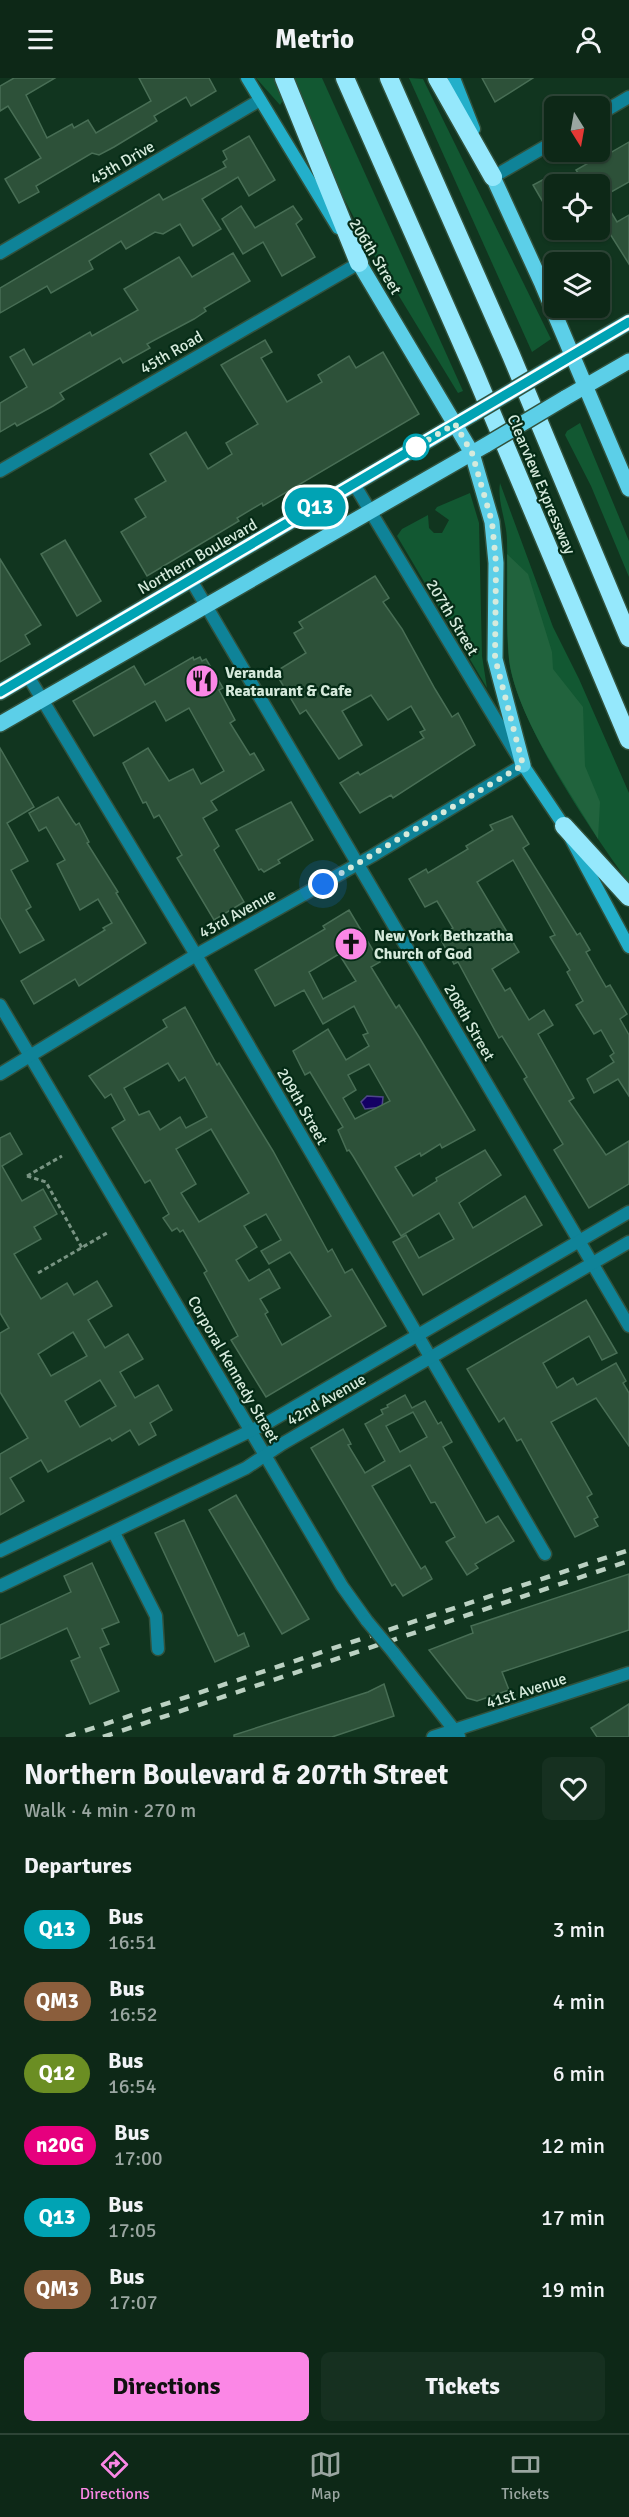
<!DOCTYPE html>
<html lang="en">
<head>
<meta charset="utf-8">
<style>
	body { margin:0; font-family:Signika,sans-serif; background:#163020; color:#f1f3f6; height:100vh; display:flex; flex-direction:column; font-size:22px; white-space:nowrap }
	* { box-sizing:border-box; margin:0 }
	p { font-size:20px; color:#9aa6a1 }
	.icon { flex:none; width:33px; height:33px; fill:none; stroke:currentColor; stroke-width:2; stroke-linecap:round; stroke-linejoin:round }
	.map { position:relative; height:1659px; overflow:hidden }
	.drawer { display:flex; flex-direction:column; background:#0d2817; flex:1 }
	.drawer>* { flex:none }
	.badge { padding:0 12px; border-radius:20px; font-size:21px; line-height:39px }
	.needle { width:39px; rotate:169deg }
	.tools { position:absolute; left:544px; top:18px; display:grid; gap:12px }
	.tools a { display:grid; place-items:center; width:66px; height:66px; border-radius:9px; background:#0d2817; box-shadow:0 2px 4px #0004,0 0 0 2px #2d4436; font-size:30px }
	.you { position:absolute; width:30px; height:30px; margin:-15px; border:4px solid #fff; border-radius:50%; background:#1a73e8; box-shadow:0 0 0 9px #1a73e833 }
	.map>.badge { position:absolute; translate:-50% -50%; box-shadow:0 0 0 3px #fff }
	h2 { padding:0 24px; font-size:22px; line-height:54px }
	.round { display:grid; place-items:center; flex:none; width:63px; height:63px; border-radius:9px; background:#163020 }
	.headline { display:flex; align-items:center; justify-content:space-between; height:102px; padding:0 24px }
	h1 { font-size:28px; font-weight:800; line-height:45px }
	.cta { display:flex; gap:12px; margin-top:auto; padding:12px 24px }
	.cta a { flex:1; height:69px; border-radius:9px; background:#fb87e6; color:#111; font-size:24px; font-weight:800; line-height:69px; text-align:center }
	.cta a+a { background:#163020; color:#f1f3f6 }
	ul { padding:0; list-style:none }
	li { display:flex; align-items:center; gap:18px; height:72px; padding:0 24px }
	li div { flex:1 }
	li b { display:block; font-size:22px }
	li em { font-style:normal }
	li .badge { min-width:66px; font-weight:700; text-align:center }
	header { display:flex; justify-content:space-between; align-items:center; height:78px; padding:0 24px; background:#0d2817; font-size:27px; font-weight:800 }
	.tabs { display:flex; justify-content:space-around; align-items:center; height:84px; border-top:2px solid #2d4436; background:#0d2817; font-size:16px; color:#9aa6a1 }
	.tabs a { display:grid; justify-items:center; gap:3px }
	.tabs .selected { color:#fb87e6 }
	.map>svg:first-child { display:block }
</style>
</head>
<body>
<header><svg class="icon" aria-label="menu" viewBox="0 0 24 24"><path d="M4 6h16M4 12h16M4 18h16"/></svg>Metrio<svg class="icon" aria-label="person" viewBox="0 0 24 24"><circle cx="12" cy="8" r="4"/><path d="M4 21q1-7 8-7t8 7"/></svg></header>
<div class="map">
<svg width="629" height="1659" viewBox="0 0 629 1659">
	<rect width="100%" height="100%" fill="#11351f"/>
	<g fill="#125832">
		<path d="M256 0H277L284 21 280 27Z"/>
		<path d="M294 0H322L463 313 458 315 371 172 330 94Z"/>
		<path d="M409 0 423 1 551 261 532 274Z"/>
		<path d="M580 345 629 463V499L591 408 565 357 567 353Z"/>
		<path d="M500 405 553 549 579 601 629 715V805C591 753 517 644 509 582 505 543 508 502 507 463 507 444 497 424 500 405Z"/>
		<path d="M470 415 479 445 482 578 487 610 397 458 402 451 428 437 429 450 434 455H442L449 442 435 432 437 429Z"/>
	</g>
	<path fill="#21633d" d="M507 476 528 496 552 574 553 591 583 629 585 688 600 724 598 761C569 712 516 638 509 581 506 547 508 511 507 476Z"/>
	<path fill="#140064" stroke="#4e4688" stroke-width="1.5" d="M367 1018 383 1019 382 1029 365 1031 361 1024Z"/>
	<g fill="#2d5139" stroke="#486e55" stroke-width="1.5" fill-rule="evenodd">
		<path d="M14 0H55L26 17 47 60 72 46 74 50 88 42 96 55 151 23 139 0H209L216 13 191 28 186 19 154 38 157 43 114 69 99 77 92 75 36 108 39 114 19 125 5 101 41 80 8 28 0 33V8Z"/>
		<path d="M482 0H533L495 24Z"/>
		<path d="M249 58 275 102 249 118 238 99 202 121 221 151 193 168 180 146 163 156 155 154 126 171 121 163 89 183 93 191 51 215 47 208 0 235V210L159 116 163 122 226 89 223 84 227 81 223 73Z"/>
		<path d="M629 64V104L602 119 617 144 629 137V186L600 140V106H585L576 92 597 80 598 82Z"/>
		<path d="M550 98 555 106V145L533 107Z"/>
		<path d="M241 128 255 150 293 128 302 141 296 146 315 179 282 198 263 164 243 176 222 141Z"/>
		<path d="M233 175 250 203 204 230 206 233 194 241 147 266 150 270 123 285 120 280 60 315 64 321 53 328 17 348 15 345 0 354V325L27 309 10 279 24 271 33 287 90 254 92 258 138 232 124 211 179 179 192 199Z"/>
		<path d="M265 262 272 274 261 280 287 324 322 304 318 297 349 278 356 290 383 274 419 336 263 428 262 425 237 440 239 443 147 498 121 454 146 439 135 421 166 403 150 376 186 354 208 391 232 376 226 365 258 346 221 287Z"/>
		<path d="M65 462 101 523 77 538 41 476Z"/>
		<path d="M0 481 41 547 25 557 30 566 0 584Z"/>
		<path d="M375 498 389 520 383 524 402 551 435 611 452 639 458 635 475 667 393 720 391 717 360 735 340 705 358 694 360 697 424 660 420 654 425 652 411 628 388 642 371 617 342 633 362 667 339 681 306 632 300 636 275 594 306 575 294 555 303 550 299 544Z"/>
		<path d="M193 579 194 582 200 579 202 583 206 581 223 610 219 612 235 642 230 645 250 677 254 675 264 692 211 723 217 732 203 740 219 768 214 772 244 824 214 842 177 780 182 777 159 737 154 740 146 724 143 725 123 685 148 670 169 703 193 691 201 706 224 693 189 630 166 643 155 623 94 658 73 623 134 588 145 607Z"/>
		<path d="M0 670 34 729 7 745 28 783 11 792 31 829 26 832 44 862 20 875 0 839Z"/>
		<path d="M58 719 73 743 76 747 79 745 89 764 87 765 118 814 116 815 146 865 79 908 75 901 34 926 21 903 105 852 103 850 112 845 98 821 80 832 57 786 65 782 46 749 39 753 29 735Z"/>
		<path d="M291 724 313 762 278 782 280 785 264 794 261 791 259 792 236 752Z"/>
		<path d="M512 738 529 766 523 770 577 857 580 855 590 872 586 874 606 909 610 907 627 936 620 941 629 957V1018L618 1001 594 1015 587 1001 614 984 610 978 614 975 601 952 594 956 576 927 583 923 567 894 570 892 550 859 555 857 513 782 477 804 519 874 492 891 505 913 510 910 529 942 544 932 553 947 538 956 574 1020 569 1023 606 1077 629 1063V1106L589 1130 554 1072 563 1066 524 1001 527 999 502 958 499 960 458 884 454 886 439 858 453 850 437 823 425 829 409 801 426 791 428 795 468 771 466 768 493 752 490 747Z"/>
		<path d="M349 832 380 884 371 889 396 930 399 927 419 959 475 1052 442 1070 440 1066 421 1078 420 1075 395 1089 413 1118 437 1103 436 1100 485 1072 501 1097 459 1125 473 1150 525 1118 542 1147 423 1217 393 1164 406 1157 419 1180 454 1161 439 1135 401 1158 353 1078 349 1072 347 1073 338 1052 343 1049 310 994 305 997 293 973 328 951 346 982 369 968 363 957 368 955 354 928 323 946 304 912 275 928 255 892 325 851 323 848ZM339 876 356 903 323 921 309 894ZM369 986 390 1023 355 1041 343 1020 356 1012 348 997Z"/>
		<path d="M185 929 217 987 219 985 273 1073 328 1174 332 1171 345 1195 352 1191 386 1248 266 1319 231 1262 238 1258 204 1195 207 1193 183 1152 180 1154 177 1150 172 1153 163 1140 169 1136 150 1102 145 1105 112 1050 125 1042 111 1016 105 1020 89 998 167 949 163 942ZM168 985 179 1003 185 999 207 1039 186 1050 180 1039 160 1052 149 1033 139 1037 124 1010ZM211 1051 249 1115 199 1144 181 1115 196 1106 176 1071ZM266 1136 281 1162 261 1173 269 1186 290 1174 331 1238 282 1267 265 1236 268 1234 260 1221 280 1210 269 1191 249 1203 236 1182 257 1169 244 1148Z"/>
		<path d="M10 1055 22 1076 2 1088 22 1123 43 1111 57 1136 34 1149 41 1161 14 1176 41 1221 67 1205 74 1217 97 1203 112 1228 88 1242 105 1270 128 1256 143 1281 120 1294 135 1320 158 1307 172 1332 150 1345 156 1357 139 1367 130 1352 112 1363 110 1360 48 1394 41 1382 10 1400 24 1423 0 1437V1376L28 1360 0 1314V1255L9 1250 0 1235V1060ZM73 1254 87 1278 51 1298 38 1276ZM100 1302 116 1328 80 1349 65 1323Z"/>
		<path d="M586 1222 617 1275 602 1282 589 1258 543 1285 557 1310 573 1300 577 1307 616 1285 626 1303 623 1305 629 1315V1368L596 1320 551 1344 592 1416 587 1419 598 1439 594 1441 598 1448 575 1459 521 1361 517 1363 504 1340 499 1344 467 1291Z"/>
		<path d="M405 1317 412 1330 425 1323 438 1346 441 1344 452 1364 443 1369 486 1445 498 1438 514 1463 475 1486 478 1490 467 1497 446 1464 455 1459 435 1424 431 1425 410 1387 372 1408 421 1491 425 1488 432 1501 403 1518 395 1506 392 1508 311 1370 343 1351 351 1366 348 1367 365 1395 385 1383 365 1346 383 1336 381 1332 388 1329 387 1327ZM413 1334 427 1359 400 1374 386 1348Z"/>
		<path d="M236 1417 309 1541 282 1556 209 1432Z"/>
		<path d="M184 1442 238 1558 244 1555 249 1568 215 1584 155 1455Z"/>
		<path d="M92 1485 119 1544 102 1551 109 1566 100 1570 119 1613 90 1626 71 1583 80 1579 67 1550 0 1581V1547L71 1514 64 1498Z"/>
		<path d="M629 1496V1552L502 1594 509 1612 477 1623 467 1620 429 1572 473 1555 471 1548Z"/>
		<path d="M384 1606 394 1638 332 1659H234V1657L368 1614Z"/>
		<path d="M629 1626V1659H597L591 1650Z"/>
	</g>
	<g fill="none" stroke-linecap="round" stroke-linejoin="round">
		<defs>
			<g id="street">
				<path d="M600 36 629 19"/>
				<path d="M493 99 555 63"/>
				<path d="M0 175 260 22"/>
				<path d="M0 393 359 185"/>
				<path d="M191 502 629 1248"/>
				<path d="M28 598 196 877 545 1476"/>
				<path d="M0 927 342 1508 367 1543"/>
				<path d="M0 996 196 877 372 778 523 687 354 406"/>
				<path d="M114 1455 156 1538 158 1571"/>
				<path d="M0 1473 269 1344 629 1134"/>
				<path d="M0 1508 246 1390 282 1366 629 1164"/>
				<path d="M393 1574 459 1658"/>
				<path d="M433 1659 629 1595"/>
			</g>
			<g id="secondary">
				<path d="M247 0 338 150"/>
				<path d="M454 0 474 51"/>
				<path d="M523 687 564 748 629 869"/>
			</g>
			<g id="primary">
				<path d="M493 99 542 206 629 411"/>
				<path d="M359 185 472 375 492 444 496 485 495 581 523 687"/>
				<path d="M552 289 629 244"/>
				<path d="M565 320 629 283"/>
				<path d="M0 614 473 336"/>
				<path d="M0 646 486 367"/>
			</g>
			<g id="highway">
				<path d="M284 0 359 185"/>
				<path d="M345 0 474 293 629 662"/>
				<path d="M389 0 511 277 629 560"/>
				<path d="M437 0 493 99"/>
				<path d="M564 748 629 819"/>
			</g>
		</defs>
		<use href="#street" stroke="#31523d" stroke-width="15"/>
		<use href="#secondary" stroke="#31523d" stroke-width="15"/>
		<use href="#primary" stroke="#31523d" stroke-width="18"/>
		<use href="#highway" stroke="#31523d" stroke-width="21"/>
		<g stroke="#799483" stroke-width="3" stroke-dasharray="4.5 3" stroke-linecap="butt">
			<path d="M27 1098 46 1104 82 1170"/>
			<path d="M27 1098 62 1078"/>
			<path d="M38 1195 107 1155"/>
		</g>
		<use href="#street" stroke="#0f8398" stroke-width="12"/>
		<use href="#secondary" stroke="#23afca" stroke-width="12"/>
		<use href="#primary" stroke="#5ccfe8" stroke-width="15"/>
		<use href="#highway" stroke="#95e8fc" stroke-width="18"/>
		<g stroke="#bbd1c2" stroke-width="4.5" stroke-dasharray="10 10" stroke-linecap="butt">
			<path d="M66 1659 629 1472"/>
			<path d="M103 1659 629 1483"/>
		</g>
		<defs>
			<path id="street-bridge" d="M367 1543 393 1574"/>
			<g id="primary-bridge">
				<path d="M473 336 552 289"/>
				<path d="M486 367 565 320"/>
			</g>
		</defs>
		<use href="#street-bridge" stroke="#31523d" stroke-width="15" stroke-linecap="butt"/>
		<use href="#primary-bridge" stroke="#31523d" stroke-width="18" stroke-linecap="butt"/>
		<use href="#street-bridge" stroke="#0f8398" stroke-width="12"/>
		<use href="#primary-bridge" stroke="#5ccfe8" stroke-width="15"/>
	</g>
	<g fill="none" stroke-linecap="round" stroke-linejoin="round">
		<defs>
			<path id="line" d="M0 614 629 244"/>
		</defs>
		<use href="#line" stroke="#fff" stroke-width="14"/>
		<use href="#line" stroke="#00a3b4" stroke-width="9"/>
		<path stroke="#d6eadc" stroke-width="6" stroke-dasharray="0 10.8" d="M323 806 523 687 495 580 496 485 492 444 472 375 455 346 416 369"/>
	</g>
	<defs>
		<symbol id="restaurant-disc" viewBox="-11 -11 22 22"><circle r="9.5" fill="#fb87e6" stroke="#052b16"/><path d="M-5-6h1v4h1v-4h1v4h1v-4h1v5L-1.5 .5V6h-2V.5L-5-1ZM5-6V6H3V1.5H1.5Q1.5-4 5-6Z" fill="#111"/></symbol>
		<symbol id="church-disc" viewBox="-11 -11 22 22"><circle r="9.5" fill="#fb87e6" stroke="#052b16"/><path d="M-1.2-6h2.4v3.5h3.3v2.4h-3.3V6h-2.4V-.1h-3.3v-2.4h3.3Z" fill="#111"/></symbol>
	</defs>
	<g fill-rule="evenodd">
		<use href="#restaurant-disc" x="183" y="584" width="38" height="38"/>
		<use href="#church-disc" x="332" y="847" width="38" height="38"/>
	</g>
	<circle fill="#fff" stroke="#00a3b4" stroke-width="3" cx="416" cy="369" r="12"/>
	<g text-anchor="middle" stroke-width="4.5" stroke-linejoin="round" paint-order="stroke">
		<g font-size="16" fill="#d6eadc" stroke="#052b16">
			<text transform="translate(122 84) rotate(-30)" y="6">45th Drive</text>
			<text transform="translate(376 178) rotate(59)" y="6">206th Street</text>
			<text transform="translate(171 274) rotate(-30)" y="6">45th Road</text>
			<text transform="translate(542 406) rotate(67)" y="6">Clearview Expressway</text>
			<text transform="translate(197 478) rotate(-30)" y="6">Northern Boulevard</text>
			<text transform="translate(453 539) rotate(59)" y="6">207th Street</text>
			<text transform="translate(237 835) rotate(-29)" y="6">43rd Avenue</text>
			<text transform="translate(470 944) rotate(60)" y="6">208th Street</text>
			<text transform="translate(303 1028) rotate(60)" y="6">209th Street</text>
			<text transform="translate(234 1291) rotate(60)" y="6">Corporal Kennedy Street</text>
			<text transform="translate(326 1321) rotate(-30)" y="6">42nd Avenue</text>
			<text transform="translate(526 1612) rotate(-18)" y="6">41st Avenue</text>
		</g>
		<g font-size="16" font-weight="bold" fill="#d6eadc" stroke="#052b16" text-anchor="start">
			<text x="225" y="600">Veranda<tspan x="225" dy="18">Reataurant &amp; Cafe</tspan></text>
			<text x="374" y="863">New York Bethzatha<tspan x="374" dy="18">Church of God</tspan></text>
		</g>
	</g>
</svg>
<div class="tools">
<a><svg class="needle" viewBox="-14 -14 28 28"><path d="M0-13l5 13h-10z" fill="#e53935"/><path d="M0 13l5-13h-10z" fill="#9aa6a1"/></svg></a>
<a><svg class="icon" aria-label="locate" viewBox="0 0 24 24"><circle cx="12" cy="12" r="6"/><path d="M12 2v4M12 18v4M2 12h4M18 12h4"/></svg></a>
<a><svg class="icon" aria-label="layers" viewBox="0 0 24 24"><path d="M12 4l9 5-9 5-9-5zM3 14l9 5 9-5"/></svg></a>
</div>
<div class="you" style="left:323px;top:806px"></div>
<b class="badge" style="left:315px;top:429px;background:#00a3b4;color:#fff">Q13</b>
</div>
<section class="drawer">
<div class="headline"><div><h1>Northern Boulevard &amp; 207th Street</h1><p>Walk · 4 min · 270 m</p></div><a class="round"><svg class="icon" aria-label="heart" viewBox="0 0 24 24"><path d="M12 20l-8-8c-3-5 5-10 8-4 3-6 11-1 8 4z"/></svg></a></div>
<h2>Departures</h2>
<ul>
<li><span class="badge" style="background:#00a3b4;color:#fff">Q13</span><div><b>Bus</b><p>16:51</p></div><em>3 min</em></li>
<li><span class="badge" style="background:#8b5e3c;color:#fff">QM3</span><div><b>Bus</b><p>16:52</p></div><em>4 min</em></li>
<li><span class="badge" style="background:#6b8e23;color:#fff">Q12</span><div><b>Bus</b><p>16:54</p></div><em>6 min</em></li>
<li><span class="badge" style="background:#e6007e;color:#fff">n20G</span><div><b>Bus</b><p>17:00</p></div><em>12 min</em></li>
<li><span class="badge" style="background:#00a3b4;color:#fff">Q13</span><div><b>Bus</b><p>17:05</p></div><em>17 min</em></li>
<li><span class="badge" style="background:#8b5e3c;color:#fff">QM3</span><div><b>Bus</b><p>17:07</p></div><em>19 min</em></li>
</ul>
<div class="cta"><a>Directions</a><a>Tickets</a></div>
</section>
<nav class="tabs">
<a class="selected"><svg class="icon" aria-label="directions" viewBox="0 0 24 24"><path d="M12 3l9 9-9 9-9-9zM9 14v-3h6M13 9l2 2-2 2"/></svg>Directions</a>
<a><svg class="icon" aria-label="map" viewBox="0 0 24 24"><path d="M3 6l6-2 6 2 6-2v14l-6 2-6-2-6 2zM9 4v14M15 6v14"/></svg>Map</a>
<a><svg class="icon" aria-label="tickets" viewBox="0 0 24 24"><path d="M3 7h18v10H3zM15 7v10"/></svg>Tickets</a>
</nav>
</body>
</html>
